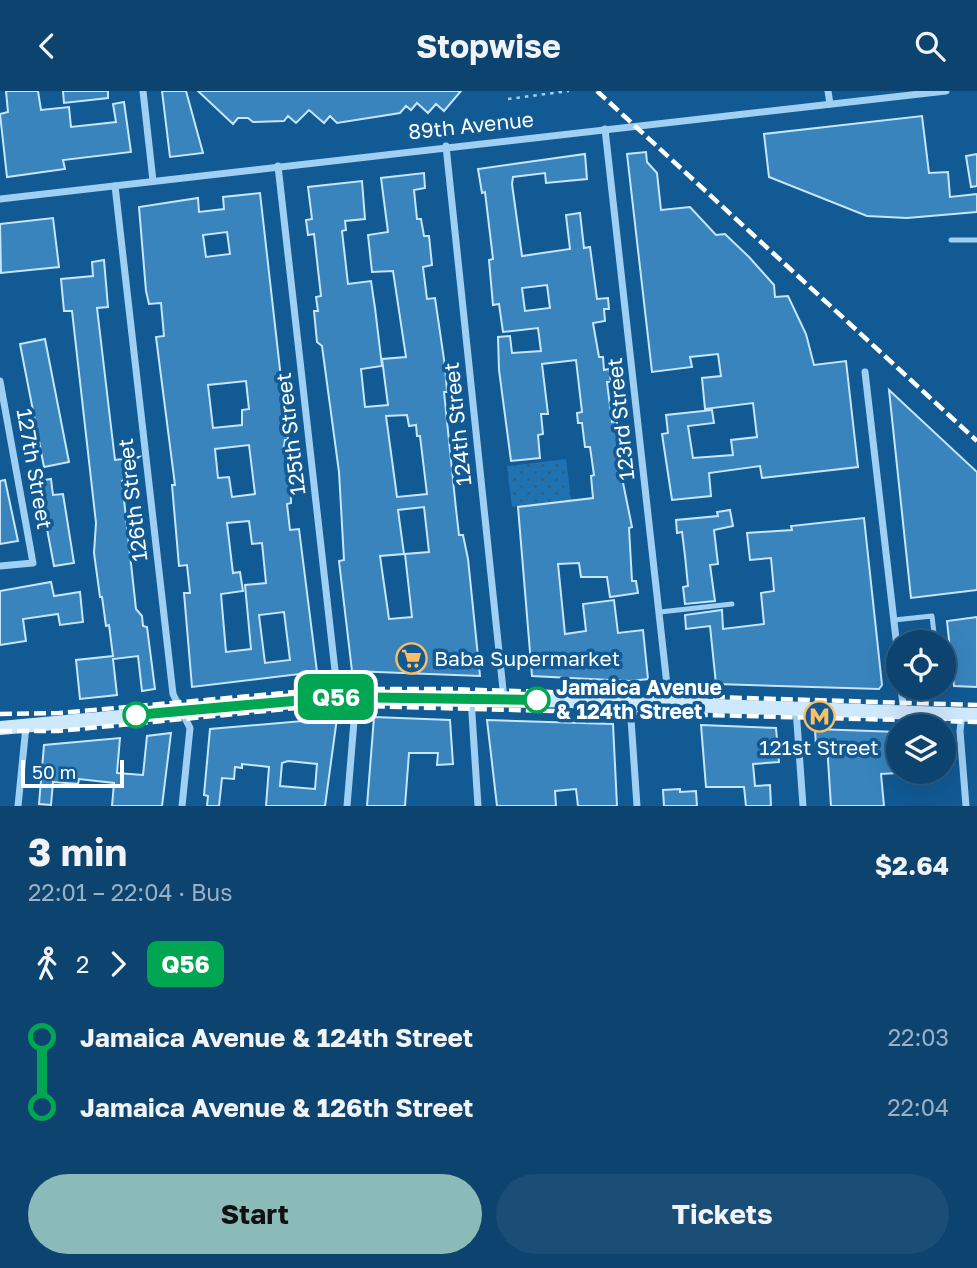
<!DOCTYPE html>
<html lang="en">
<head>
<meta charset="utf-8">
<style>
	body { margin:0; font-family:"Golos Text",sans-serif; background:#1b4e77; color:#f1f3f6; height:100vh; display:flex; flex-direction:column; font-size:26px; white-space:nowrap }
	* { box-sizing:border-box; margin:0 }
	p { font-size:23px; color:#9ab0c3 }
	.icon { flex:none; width:38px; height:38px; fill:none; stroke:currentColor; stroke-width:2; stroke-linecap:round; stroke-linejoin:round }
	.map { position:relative; height:715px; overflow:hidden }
	.side { display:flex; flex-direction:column; background:#0d446f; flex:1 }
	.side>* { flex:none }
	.badge { padding:0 14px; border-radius:10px; font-size:24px; line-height:46px }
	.controls { position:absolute; left:886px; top:539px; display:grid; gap:14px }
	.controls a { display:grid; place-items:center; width:70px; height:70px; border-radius:50%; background:#0d446f; box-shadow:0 7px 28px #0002,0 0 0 2px #2d5c82; font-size:35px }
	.scale { position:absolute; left:21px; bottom:18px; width:103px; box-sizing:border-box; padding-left:7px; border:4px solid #fff; border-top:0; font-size:19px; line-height:24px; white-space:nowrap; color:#fff; -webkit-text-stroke:5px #115a94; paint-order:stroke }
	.map>.badge { position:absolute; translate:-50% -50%; box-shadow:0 0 0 4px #fff }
	.legs { display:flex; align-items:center; gap:10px; height:77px; padding:0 28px; font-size:23px }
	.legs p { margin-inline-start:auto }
	.headline { display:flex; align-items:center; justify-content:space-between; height:119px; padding:0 28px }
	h1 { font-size:38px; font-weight:700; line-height:52px }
	.primary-button { display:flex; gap:14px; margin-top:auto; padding:14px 28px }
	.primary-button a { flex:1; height:80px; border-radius:42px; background:#8bbbb9; color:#111; font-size:28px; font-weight:700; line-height:80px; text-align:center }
	.primary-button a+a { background:#1b4e77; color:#f1f3f6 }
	ul { padding:0 28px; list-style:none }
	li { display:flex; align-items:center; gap:24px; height:70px; font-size:26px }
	li i { display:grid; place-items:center; width:10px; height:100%; margin:0 9px; background:currentColor }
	li i::after { content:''; width:18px; height:18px; margin:-9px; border:5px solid; border-radius:50%; background:#0d446f }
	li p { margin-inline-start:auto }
	li:first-child i { background:linear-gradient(#0000 50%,currentColor 0) }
	li:last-child i { background:linear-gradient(currentColor 50%,#0000 0) }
	header { display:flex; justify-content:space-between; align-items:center; height:91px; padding:0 28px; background:#0d446f; font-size:32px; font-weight:700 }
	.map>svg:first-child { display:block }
</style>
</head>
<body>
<header><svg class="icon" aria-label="back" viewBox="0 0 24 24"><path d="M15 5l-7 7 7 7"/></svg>Stopwise<svg class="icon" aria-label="search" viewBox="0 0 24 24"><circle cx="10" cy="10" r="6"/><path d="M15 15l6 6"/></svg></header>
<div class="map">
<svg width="977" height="715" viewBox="0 0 977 715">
	<defs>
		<pattern id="grass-dots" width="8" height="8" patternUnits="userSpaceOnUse" patternTransform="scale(1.75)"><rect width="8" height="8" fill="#1f73b2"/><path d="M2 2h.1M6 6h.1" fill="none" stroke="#385e7a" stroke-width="1.8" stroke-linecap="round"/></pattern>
	</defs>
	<rect width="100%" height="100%" fill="#115a94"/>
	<path fill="url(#grass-dots)" d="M566 368 571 409 512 416 507 375Z"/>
	<g fill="#3984bd" stroke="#c6e6fd" stroke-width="2" fill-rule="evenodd">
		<path d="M6 0H38L41 19 69 16 71 36 116 31 113 13 124 11 131 61 63 69 65 78 7 86 0 23 8 21Z"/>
		<path d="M63 0H108V7L64 12Z"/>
		<path d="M162 0H186L203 62 170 66Z"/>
		<path d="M198 0H461L444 20 436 13 428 22 417 12 411 19 406 15 400 22 337 32 330 25 324 32 309 19 296 32 288 25 284 30 253 31 248 27H238L233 33Z"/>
		<path d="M922 25 929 82 948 81 950 106 977 103V121L907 127 867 125 769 86 764 43Z"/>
		<path d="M646 61 647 71 657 82 661 119 690 116 716 144 725 143 749 166 774 194 775 206 788 205 806 243 814 274 846 270 858 376 762 387 760 375 709 382 711 405 672 409 662 343 668 342 666 324 712 319 714 332 688 335 693 367 733 364 731 349 757 346 753 312 705 318 702 287 721 285 718 263 690 266 692 276 652 281 627 63Z"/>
		<path d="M585 63 587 88 546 92 545 82 513 86 512 93 522 165 570 158 566 124 580 122 584 157 590 156 597 208 608 207 609 218H604L605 230 593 232 599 266H603L604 279 609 278 611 291H607L612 331 617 330 618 367 632 436 629 437 632 490H636L638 502 610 506 607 486H581L579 472 558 473 565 543 586 540 583 513 614 509 618 542 643 539 648 588 630 590 532 585 518 416 593 407 591 385 594 384 590 356H585L582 332H578L577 322 582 321 576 269 542 273 548 323H541L543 343 538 344 540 367 511 370 499 279 498 246 510 245 512 262 541 260 538 237 503 241 499 213 493 214 489 169 493 168 485 101 482 102 478 78ZM547 194 550 217 525 220 522 197Z"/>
		<path d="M977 63V95L971 96 966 65Z"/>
		<path d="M424 82 425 97 414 99 417 128H421L424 145H429L432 174 423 176 427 208 435 207 445 275 447 301H444L456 418 459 444H463L468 468 480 585 352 580 339 470 344 469 339 381 322 255 317 251 314 220H318L316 206 321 205 314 143 308 144 306 129 312 128 308 96 362 90 365 128 345 130 346 139 342 140 348 193 371 190 375 217 382 275 361 278 365 316 388 314 382 268 406 266 393 180 372 181 368 144 388 141 381 87ZM407 324 409 335 416 334 417 345H420L427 403 397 406 386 325ZM424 416 429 461 405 463 412 526 389 528 380 465 404 463 398 419Z"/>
		<path d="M260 102 288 349H285L283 360 287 364 291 391V412L287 413 290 439 299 438 317 581 192 596 184 502H190L187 474 179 475 172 394H175L156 246 164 245 161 212 149 213 146 200 139 116 198 107 199 121 224 118 223 106ZM227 141 230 163 206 166 203 144ZM246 290 249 318 242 319V334L213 337 208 294ZM249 354 255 403 232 406 229 386 218 387 215 358ZM249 430 252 453 262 452 266 492 245 494 251 558 226 561 221 503 243 500 240 481 233 482 227 432ZM284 521 290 569 265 572 259 524Z"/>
		<path d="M53 127 59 176 1 182 0 133Z"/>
		<path d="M104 169 108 216 97 217 112 344 115 369 139 366 125 377 126 387 122 390 136 518 142 525 143 535 147 536 155 598 142 600 138 565 113 568 117 604 80 608 76 569 113 565 109 534 106 535 102 506H100L94 462 96 432 72 220H64L61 188 93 185 92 171Z"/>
		<path d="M45 248 69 371 44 376 20 253Z"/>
		<path d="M889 299 977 381V499L911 507Z"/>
		<path d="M51 388 53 404 63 403 74 472 54 475 38 390Z"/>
		<path d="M5 389 18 450 0 453V390Z"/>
		<path d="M730 419 733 435 714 439 718 473 710 474 715 510 685 513 683 496 688 495 685 465 682 441 677 442 676 429 718 425 717 421Z"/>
		<path d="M864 427 882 594 879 598 716 593 710 535 686 538 685 524 722 519 723 538 764 533 761 502 774 500 771 467 750 469 747 442 792 439 791 435Z"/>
		<path d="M51 491 54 505 80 501 83 531 60 534 58 523 23 528 26 550 0 554V500Z"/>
		<path d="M977 526V596L954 595 947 530Z"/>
		<path d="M374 626 450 629 453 673 437 674 438 662H409L405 715H367Z"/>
		<path d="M337 627 325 715H266L269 676 242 673V677L235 676 234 688 222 687 219 715H207L208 705 204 704 210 638ZM288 670 317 673 315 698 280 695 282 672Z"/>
		<path d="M487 629 613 633 617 715H578L576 698 555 700 556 715H497Z"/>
		<path d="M701 634 776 637 779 671 753 673 755 695 770 694 771 715H746L744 696H706Z"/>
		<path d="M815 638 898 641V682L881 683 884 715H831L827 654 816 655Z"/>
		<path d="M171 642 162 715H112L114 692 79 688 78 693 53 691 51 714 39 713 44 654 120 647 117 682 143 684 147 645Z"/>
		<path d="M680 698V701L696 700 697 715H664L663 699Z"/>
	</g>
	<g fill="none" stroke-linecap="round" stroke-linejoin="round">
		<path stroke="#9fcff3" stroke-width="2.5" stroke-dasharray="3.5 5" stroke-linecap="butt" d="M508 8 569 0"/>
		<g stroke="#9fcff3" stroke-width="5">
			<path d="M951 149H977"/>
			<path d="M660 521 732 513"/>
			<path d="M894 529 932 525 935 551"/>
		</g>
		<g stroke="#9fcff3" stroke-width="7">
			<path d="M143 0 153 90"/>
			<path d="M828 0 830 13"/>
			<path d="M605 38 667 594 672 613"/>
			<path d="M446 55 504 608"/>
			<path d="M278 75 338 606"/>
			<path d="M115 95 173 603 190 637 182 715"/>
			<path d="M0 108 946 0"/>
			<path d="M865 281 898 565"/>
			<path d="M0 290 33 472 0 475"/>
			<path d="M901 597 904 621"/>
			<path d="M471 608 478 715"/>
			<path d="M634 612 631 628 637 715"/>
			<path d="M796 618 803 715"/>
			<path d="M962 623 960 640 966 715"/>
			<path d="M18 715 26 635"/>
			<path d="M347 715 356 606"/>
		</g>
		<path stroke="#cee8fd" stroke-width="14" d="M0 637 338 606 540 609 977 624"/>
		<g stroke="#fff" stroke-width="4.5" stroke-dasharray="12 5" stroke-linecap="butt">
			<path d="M597 0 977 350"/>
			<path d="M0 623 59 622 295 601 361 598H449L977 614"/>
			<path d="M0 640H58L297 617 361 615 977 631"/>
		</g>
	</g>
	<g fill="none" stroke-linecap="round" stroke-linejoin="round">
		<defs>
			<path id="line-1" d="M136 624 338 606 537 609"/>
		</defs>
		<use href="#line-1" stroke="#fff" stroke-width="16"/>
		<use href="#line-1" stroke="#00a651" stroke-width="10"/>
	</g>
	<defs>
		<symbol id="supermarket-ring" viewBox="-11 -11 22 22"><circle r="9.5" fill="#115a94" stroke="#ffbe61" stroke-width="1.5"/><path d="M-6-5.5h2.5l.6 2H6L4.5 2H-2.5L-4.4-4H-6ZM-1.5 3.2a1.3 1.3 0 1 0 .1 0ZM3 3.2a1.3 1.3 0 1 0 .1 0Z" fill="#ffbe61"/></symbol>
		<symbol id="metro-ring" viewBox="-11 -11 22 22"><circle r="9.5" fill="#115a94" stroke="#ffbe61" stroke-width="1.5"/><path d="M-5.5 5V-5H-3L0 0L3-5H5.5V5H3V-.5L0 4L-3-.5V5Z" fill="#ffbe61"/></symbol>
	</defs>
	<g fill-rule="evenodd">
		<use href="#supermarket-ring" x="394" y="550" width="35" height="35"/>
		<use href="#metro-ring" x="802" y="608" width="35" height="35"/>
	</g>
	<g fill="#fff" stroke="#00a651" stroke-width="3.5">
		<circle cx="537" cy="609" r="12"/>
		<circle cx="136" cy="624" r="12"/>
	</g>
	<g text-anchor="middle" stroke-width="7" stroke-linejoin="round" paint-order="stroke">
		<g font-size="21" fill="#fff" stroke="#115a94">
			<text transform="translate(471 35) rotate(-6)" y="7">89th Avenue</text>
			<text transform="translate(621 328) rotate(-96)" y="7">123rd Street</text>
			<text transform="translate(458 333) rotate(-96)" y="7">124th Street</text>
			<text transform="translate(291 343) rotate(-97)" y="7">125th Street</text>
			<text transform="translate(34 378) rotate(80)" y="7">127th Street</text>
			<text transform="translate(133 409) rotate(-97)" y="7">126th Street</text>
		</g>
		<g font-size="21" fill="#fff" stroke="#115a94" text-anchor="start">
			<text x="434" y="575">Baba Supermarket</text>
			<text x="819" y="664" text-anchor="middle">121st Street</text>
		</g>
		<g font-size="21" font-weight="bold" fill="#fff" stroke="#115a94" text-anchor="start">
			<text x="556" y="604">Jamaica Avenue<tspan x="556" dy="24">&amp; 124th Street</tspan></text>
		</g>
	</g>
</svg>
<div class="controls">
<a><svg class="icon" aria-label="locate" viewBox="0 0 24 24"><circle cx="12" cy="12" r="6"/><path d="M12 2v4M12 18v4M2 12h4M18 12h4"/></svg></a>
<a><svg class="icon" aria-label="layers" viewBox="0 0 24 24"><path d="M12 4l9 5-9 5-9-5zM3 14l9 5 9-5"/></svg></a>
</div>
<div class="scale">50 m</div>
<b class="badge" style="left:336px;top:606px;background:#00a651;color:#fff">Q56</b>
</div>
<section class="side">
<div class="headline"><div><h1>3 min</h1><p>22:01 – 22:04 · Bus</p></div><b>$2.64</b></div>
<div class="legs"><svg class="icon" aria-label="walk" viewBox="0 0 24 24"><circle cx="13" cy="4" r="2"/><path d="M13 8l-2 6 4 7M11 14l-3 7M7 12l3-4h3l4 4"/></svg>2<svg class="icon" aria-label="forward" viewBox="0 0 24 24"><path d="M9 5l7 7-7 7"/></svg><b class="badge" style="background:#00a651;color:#fff">Q56</b></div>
<ul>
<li><i style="color:#00a651"></i><b>Jamaica Avenue &amp; 124th Street</b><p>22:03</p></li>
<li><i style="color:#00a651"></i><b>Jamaica Avenue &amp; 126th Street</b><p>22:04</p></li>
</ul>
<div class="primary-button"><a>Start</a><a>Tickets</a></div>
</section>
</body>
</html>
